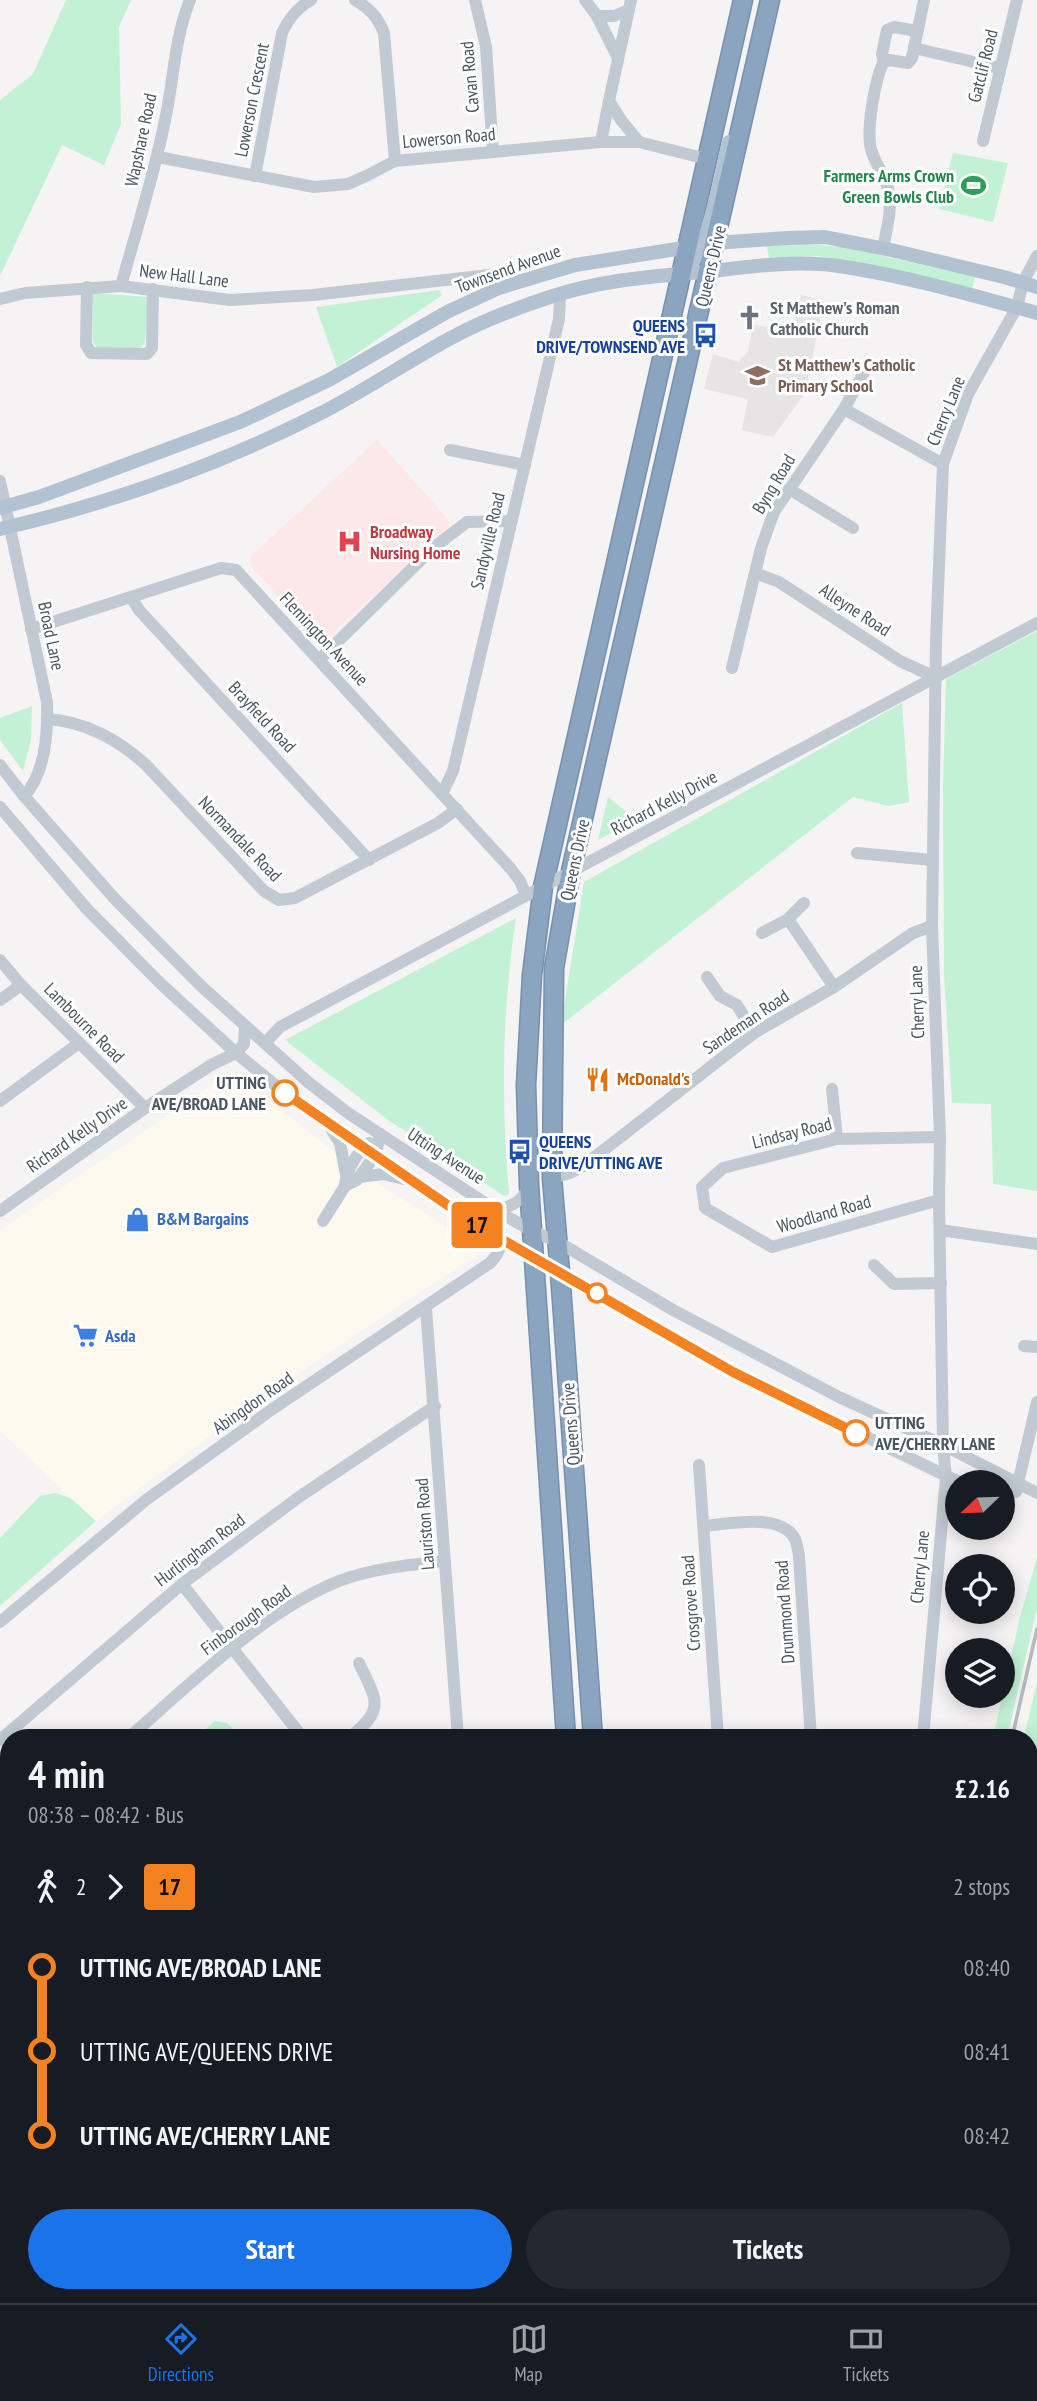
<!DOCTYPE html>
<html lang="en">
<head>
<meta charset="utf-8">
<style>
	body { margin:0; font-family:"PT Sans Narrow",sans-serif; background:#242831; color:#f1f3f6; height:100vh; display:flex; flex-direction:column; font-size:26px; white-space:nowrap }
	* { box-sizing:border-box; margin:0 }
	p { font-size:23px; color:#9ea1a6 }
	.icon { flex:none; width:38px; height:38px; fill:none; stroke:currentColor; stroke-width:2; stroke-linecap:round; stroke-linejoin:round }
	.map { position:relative; flex:1; overflow:hidden }
	.panel { position:absolute; left:0px; top:1729px; width:1038px; height:574px; display:flex; flex-direction:column; background:#171b24; border-radius:28px 28px 0 0; box-shadow:0 4px 18px #0003 }
	.panel>* { flex:none }
	.badge { padding:0 14px; border-radius:5px; font-size:24px; line-height:46px }
	.needle { width:46px; rotate:247deg }
	.controls { position:absolute; left:945px; top:1470px; display:grid; gap:14px }
	.controls a { display:grid; place-items:center; width:70px; height:70px; border-radius:50%; background:#171b24; box-shadow:0 4px 18px #0003; font-size:35px }
	.map>.badge { position:absolute; translate:-50% -50%; box-shadow:0 0 0 4px #fff }
	.legs { display:flex; align-items:center; gap:10px; height:77px; padding:0 28px; font-size:23px }
	.legs p { margin-inline-start:auto }
	.summary { display:flex; align-items:center; justify-content:space-between; height:119px; padding:0 28px }
	h1 { font-size:38px; font-weight:700; line-height:52px }
	.cta { display:flex; gap:14px; margin-top:auto; padding:14px 28px }
	.cta a { flex:1; height:80px; border-radius:42px; background:#1a73e8; color:#fff; font-size:28px; font-weight:700; line-height:80px; text-align:center }
	.cta a+a { background:#242831; color:#f1f3f6 }
	ul { padding:0 28px; list-style:none }
	li { display:flex; align-items:center; gap:24px; height:84px; font-size:26px }
	li i { display:grid; place-items:center; width:10px; height:100%; margin:0 9px; background:currentColor }
	li i::after { content:''; width:18px; height:18px; margin:-9px; border:5px solid; border-radius:50%; background:#171b24 }
	li p { margin-inline-start:auto }
	li:first-child i { background:linear-gradient(#0000 50%,currentColor 0) }
	li:last-child i { background:linear-gradient(currentColor 50%,#0000 0) }
	.dock { display:flex; justify-content:space-around; align-items:center; height:98px; border-top:2px solid #363941; background:#171b24; font-size:19px; color:#9ea1a6 }
	.dock a { display:grid; justify-items:center; gap:4px }
	.dock .on { color:#1a73e8 }
	.map>svg:first-child { display:block }
</style>
</head>
<body>
<div class="map">
<svg width="1037" height="2303" viewBox="0 0 1037 2303">
	<rect width="100%" height="100%" fill="#f5f3f3"/>
	<path fill="#fdf9ef" d="M232 1071 356 1169 477 1247 475 1257 350 1338 228 1423 96 1521 0 1431V1230Z"/>
	<path fill="#e6e4e5" d="M801 295 824 301 805 393 773 437 742 430 748 399 704 389 713 354 739 362 748 351 753 325 792 330Z"/>
	<path fill="#fce8e6" d="M377 440 448 519 449 526 327 639 319 641 250 565V557Z"/>
	<g fill="#c3f1d5">
		<path d="M66 0H131L119 27 121 124 104 165 62 145 0 276V100L33 74Z"/>
		<path d="M953 153 1008 163 993 222 939 209Z"/>
		<path d="M805 244 844 247 975 277 972 289 834 258 816 256 769 258 767 246Z"/>
		<path d="M439 290 442 295 337 367 316 307Z"/>
		<path d="M93 293 148 297 145 343 139 349 97 348 93 342Z"/>
		<path d="M1037 631V1191L993 1184 991 1104 952 1103 944 974 943 785 946 679Z"/>
		<path d="M902 703 909 802 889 806 853 797 561 1025 584 882Z"/>
		<path d="M32 706 31 739 23 771 0 740V718Z"/>
		<path d="M608 797 637 820 598 840Z"/>
		<path d="M516 918C502 1009 501 1102 509 1194L504 1196 388 1120 285 1040Z"/>
		<path d="M55 1493 70 1498 96 1521 0 1606V1538L40 1496Z"/>
		<path d="M1037 1558V1608L1007 1738H993L1020 1617Z"/>
		<path d="M1037 1682V1745L1029 1790V1738H1024Z"/>
		<path d="M215 1721 227 1723 241 1738H196Z"/>
		<path d="M1029 2248 1037 2250V2303H946L948 2294H1029Z"/>
		<path d="M907 2294H930L929 2303H905Z"/>
	</g>
	<g fill="none" stroke-linecap="round" stroke-linejoin="round">
		<defs>
			<g id="highway">
				<path d="M566 1738 529 1185 526 1085 532 975 543 887 743 0"/>
				<path d="M593 1738 560 1272 552 1178 554 968 571 871 770 0"/>
				<path d="M606 2294 607 2303"/>
				<path d="M633 2294V2303"/>
			</g>
		</defs>
		<use href="#highway" stroke="#7690ad" stroke-width="21"/>
		<g stroke="#c1cad2" stroke-width="12">
			<path d="M355 0C369 8 378 17 384 33L395 161"/>
			<path d="M475 0 486 47 493 152"/>
			<path d="M585 0 597 16 618 58"/>
			<path d="M631 0 609 101 621 120 639 142"/>
			<path d="M597 16H614L629 10"/>
			<path d="M914 48 999 68"/>
			<path d="M884 62 882 54 887 30 894 27 917 31"/>
			<path d="M983 141 1017 0"/>
			<path d="M601 142 609 101"/>
			<path d="M158 157 314 187 348 184 366 176 395 161 601 142H639L707 159"/>
			<path d="M255 176 282 33C289 18 297 8 311 0"/>
			<path d="M883 249C886 231 892 212 889 194 887 177 875 165 871 149 866 130 875 80 883 63L889 60 908 63 912 58 924 0"/>
			<path d="M121 286C136 231 154 176 165 120 174 80 174 39 190 0"/>
			<path d="M87 287 86 345 91 353 147 354 152 348 153 289"/>
			<path d="M0 299 25 293 121 286 230 300 313 295 507 273 525 280"/>
			<path d="M844 409 943 464"/>
			<path d="M450 450 525 465"/>
			<path d="M0 481 47 702C48 732 46 773 24 796"/>
			<path d="M789 489 853 528"/>
			<path d="M755 573 779 582 900 661 935 677"/>
			<path d="M131 597 139 610 369 860"/>
			<path d="M31 629 221 568 236 570 511 869 520 881 526 895"/>
			<path d="M319 660 433 548 467 522 510 521"/>
			<path d="M732 668 761 548 774 512 844 409 865 371"/>
			<path d="M47 719C84 721 119 740 146 765L264 891 279 900 295 898 438 823 457 809"/>
			<path d="M0 765 24 796 114 898 200 985 308 1082 348 1113 494 1209 532 1231 558 1242 673 1310 839 1397 943 1445 1037 1493"/>
			<path d="M442 794 453 771 559 319 560 294"/>
			<path d="M0 807 86 908 159 982 236 1053 302 1107 394 1166 425 1191 475 1224 733 1372 959 1482"/>
			<path d="M857 853 932 860"/>
			<path d="M788 919 804 903"/>
			<path d="M762 933 788 919 834 987"/>
			<path d="M0 960 21 985 145 1108"/>
			<path d="M707 977 720 996 737 1005 754 1033"/>
			<path d="M0 1000 21 985"/>
			<path d="M265 1043 280 1027 1037 623"/>
			<path d="M832 1089 837 1139"/>
			<path d="M0 1101 79 1043"/>
			<path d="M330 1127 340 1143 346 1175"/>
			<path d="M360 1177 383 1174 408 1180"/>
			<path d="M552 1178 570 1173 582 1167 754 1033 834 987 913 933 932 926"/>
			<path d="M345 1186C346 1171 357 1152 369 1143"/>
			<path d="M939 1200 772 1247 705 1208 702 1187 723 1168 837 1139 940 1137"/>
			<path d="M0 1211 145 1108 211 1065 236 1053 244 1044 245 1026"/>
			<path d="M323 1221 345 1186 357 1180 376 1154 380 1134"/>
			<path d="M940 1230 1037 1244"/>
			<path d="M874 1265 894 1284 941 1283"/>
			<path d="M426 1308 458 1738"/>
			<path d="M1024 1346 1037 1347"/>
			<path d="M699 1465 718 1738"/>
			<path d="M1016 1492 1037 1402"/>
			<path d="M704 1526C728 1524 781 1512 795 1539 797 1543 798 1551 799 1556L811 1738"/>
			<path d="M182 1584 303 1738"/>
			<path d="M0 1622 146 1500 271 1410 490 1263C506 1248 503 1228 494 1209 512 1208 523 1201 529 1185"/>
			<path d="M128 1738C191 1684 262 1612 339 1581 373 1568 410 1565 445 1561"/>
			<path d="M349 1738C386 1709 377 1701 359 1663"/>
			<path d="M923 1738 946 1477 943 1445 939 1200 940 1137 932 926 936 641 943 464 968 394 1017 307 1023 282 1037 256"/>
			<path d="M0 1740 182 1584 299 1497 435 1406"/>
			<path d="M0 1776 9 1784"/>
			<path d="M0 1853 9 1844"/>
			<path d="M1029 1946 1037 1949"/>
			<path d="M0 1966 9 1957"/>
			<path d="M1029 2044 1037 2043"/>
			<path d="M0 2086 9 2077"/>
			<path d="M1029 2163 1037 2160"/>
			<path d="M0 2203 9 2193"/>
			<path d="M1029 2204 1037 2206"/>
			<path d="M240 2294 244 2303"/>
			<path d="M25 2303 30 2294"/>
			<path d="M130 2303 137 2294"/>
			<path d="M324 2303 345 2294"/>
			<path d="M596 2303 607 2299 624 2303"/>
			<path d="M727 2303V2294"/>
			<path d="M807 2303 812 2294"/>
			<path d="M893 2303V2294"/>
		</g>
		<g stroke="#b3c2d1" stroke-width="14">
			<path d="M682 273C708 257 721 173 729 142"/>
			<path d="M0 508 39 497 240 422 329 380 447 312 499 288 575 265 715 243 787 238 825 237 891 250 1004 277 1037 287"/>
			<path d="M0 529C112 503 222 464 325 411 367 389 407 362 449 339 480 322 516 308 550 297 603 279 658 276 713 271 754 266 798 260 839 266 906 276 972 295 1037 313"/>
		</g>
		<use href="#highway" stroke="#8ba5c1" stroke-width="18"/>
		<g stroke="#b5b8bd" stroke-width="3.5">
			<path d="M1012 1738 1037 1629"/>
			<path d="M941 2303 943 2294"/>
		</g>
	</g>
	<g fill="none" stroke-linecap="round" stroke-linejoin="round">
		<defs>
			<path id="line-1" d="M285 1093 475 1224 733 1372 856 1433"/>
		</defs>
		<use href="#line-1" stroke="#fff" stroke-width="16"/>
		<use href="#line-1" stroke="#f58220" stroke-width="10"/>
	</g>
	<defs>
		<symbol id="stadium-bare" viewBox="-9 -9 18 18"><path d="M0-5a6.5 5 0 1 0 0 10a6.5 5 0 1 0 0-10ZM-3.5-1.8h7v3.6h-7Z" fill="#2e9e5b" stroke="#fff" stroke-width="2.5" paint-order="stroke"/></symbol>
		<symbol id="church-bare" viewBox="-9 -9 18 18"><path d="M-1.2-6h2.4v3.5h3.3v2.4h-3.3V6h-2.4V-.1h-3.3v-2.4h3.3Z" fill="#6b7280" stroke="#fff" stroke-width="2.5" paint-order="stroke"/></symbol>
		<symbol id="bus-bare" viewBox="-9 -9 18 18"><path d="M-5-6H5V4H4V6H2V4H-2V6H-4V4H-5ZM-3.5-4V0h7V-4ZM-3.5 1.2v1.5H-2V1.2ZM2 1.2v1.5H3.5V1.2Z" fill="#1a4fb4" stroke="#fff" stroke-width="2.5" paint-order="stroke"/></symbol>
		<symbol id="school-bare" viewBox="-9 -9 18 18"><path d="M0-5L7-2L0 1L-7-2ZM-4 1L0 2.5L4 1V4Q0 6-4 4Z" fill="#8d6e63" stroke="#fff" stroke-width="2.5" paint-order="stroke"/></symbol>
		<symbol id="hospital-bare" viewBox="-9 -9 18 18"><path d="M-5-5h3v3.5h4V-5h3V5h-3V1.5h-4V5h-3Z" fill="#e0444e" stroke="#fff" stroke-width="2.5" paint-order="stroke"/></symbol>
		<symbol id="restaurant-bare" viewBox="-9 -9 18 18"><path d="M-5-6h1v4h1v-4h1v4h1v-4h1v5L-1.5 .5V6h-2V.5L-5-1ZM5-6V6H3V1.5H1.5Q1.5-4 5-6Z" fill="#e8710a" stroke="#fff" stroke-width="2.5" paint-order="stroke"/></symbol>
		<symbol id="shop-bare" viewBox="-9 -9 18 18"><path d="M-5-2.5h2.3a2.7 3.5 0 0 1 5.4 0H5L5.5 6h-11ZM-1.5-2.5h3a1.5 2.3 0 0 0-3 0Z" fill="#3f7fe0" stroke="#fff" stroke-width="2.5" paint-order="stroke"/></symbol>
		<symbol id="supermarket-bare" viewBox="-9 -9 18 18"><path d="M-6-5.5h2.5l.6 2H6L4.5 2H-2.5L-4.4-4H-6ZM-1.5 3.2a1.3 1.3 0 1 0 .1 0ZM3 3.2a1.3 1.3 0 1 0 .1 0Z" fill="#3f7fe0" stroke="#fff" stroke-width="2.5" paint-order="stroke"/></symbol>
	</defs>
	<g fill-rule="evenodd">
		<use href="#stadium-bare" x="956" y="168" width="35" height="35"/>
		<use href="#church-bare" x="732" y="300" width="35" height="35"/>
		<use href="#bus-bare" x="688" y="318" width="35" height="35"/>
		<use href="#school-bare" x="740" y="358" width="35" height="35"/>
		<use href="#hospital-bare" x="332" y="524" width="35" height="35"/>
		<use href="#restaurant-bare" x="580" y="1062" width="35" height="35"/>
		<use href="#bus-bare" x="502" y="1134" width="35" height="35"/>
		<use href="#shop-bare" x="120" y="1202" width="35" height="35"/>
		<use href="#supermarket-bare" x="68" y="1318" width="35" height="35"/>
	</g>
	<g fill="#fff" stroke="#f58220" stroke-width="3.5">
		<circle cx="285" cy="1093" r="12"/>
		<circle cx="597" cy="1293" r="9"/>
		<circle cx="856" cy="1433" r="12"/>
	</g>
	<g text-anchor="middle" stroke-width="6" stroke-linejoin="round" paint-order="stroke">
		<g font-size="18" fill="#4a5661" stroke="#fff">
			<text transform="translate(983 66) rotate(-76)" y="6">Gatclif Road</text>
			<text transform="translate(470 77) rotate(-95)" y="6">Cavan Road</text>
			<text transform="translate(252 100) rotate(-79)" y="6">Lowerson Crescent</text>
			<text transform="translate(449 138) rotate(-5)" y="6">Lowerson Road</text>
			<text transform="translate(141 140) rotate(-78)" y="6">Wapshare Road</text>
			<text transform="translate(711 266) rotate(-77)" y="6">Queens Drive</text>
			<text transform="translate(508 269) rotate(-20)" y="6">Townsend Avenue</text>
			<text transform="translate(184 276) rotate(7)" y="6">New Hall Lane</text>
			<text transform="translate(946 411) rotate(-68)" y="6">Cherry Lane</text>
			<text transform="translate(774 484) rotate(-59)" y="6">Byng Road</text>
			<text transform="translate(488 541) rotate(-77)" y="6">Sandyville Road</text>
			<text transform="translate(855 610) rotate(33)" y="6">Alleyne Road</text>
			<text transform="translate(51 636) rotate(78)" y="6">Broad Lane</text>
			<text transform="translate(324 639) rotate(47)" y="6">Flemington Avenue</text>
			<text transform="translate(262 717) rotate(47)" y="6">Brayfield Road</text>
			<text transform="translate(664 803) rotate(-28)" y="6">Richard Kelly Drive</text>
			<text transform="translate(240 839) rotate(46)" y="6">Normandale Road</text>
			<text transform="translate(575 860) rotate(-78)" y="6">Queens Drive</text>
			<text transform="translate(917 1002) rotate(-92)" y="6">Cherry Lane</text>
			<text transform="translate(746 1022) rotate(-34)" y="6">Sandeman Road</text>
			<text transform="translate(84 1023) rotate(45)" y="6">Lambourne Road</text>
			<text transform="translate(792 1133) rotate(-14)" y="6">Lindsay Road</text>
			<text transform="translate(77 1135) rotate(-35)" y="6">Richard Kelly Drive</text>
			<text transform="translate(446 1156) rotate(33)" y="6">Utting Avenue</text>
			<text transform="translate(824 1214) rotate(-16)" y="6">Woodland Road</text>
			<text transform="translate(253 1403) rotate(-35)" y="6">Abingdon Road</text>
			<text transform="translate(571 1424) rotate(-94)" y="6">Queens Drive</text>
			<text transform="translate(425 1524) rotate(-94)" y="6">Lauriston Road</text>
			<text transform="translate(200 1550) rotate(-37)" y="6">Hurlingham Road</text>
			<text transform="translate(920 1567) rotate(-85)" y="6">Cherry Lane</text>
			<text transform="translate(691 1603) rotate(-94)" y="6">Crosgrove Road</text>
			<text transform="translate(785 1612) rotate(-94)" y="6">Drummond Road</text>
			<text transform="translate(246 1620) rotate(-36)" y="6">Finborough Road</text>
		</g>
		<g font-size="18" font-weight="bold" fill="#27864d" stroke="#fff" text-anchor="end">
			<text x="954" y="182">Farmers Arms Crown<tspan x="954" dy="21">Green Bowls Club</tspan></text>
		</g>
		<g font-size="18" font-weight="bold" fill="#5b616d" stroke="#fff" text-anchor="start">
			<text x="770" y="314">St Matthew's Roman<tspan x="770" dy="21">Catholic Church</tspan></text>
		</g>
		<g font-size="18" font-weight="bold" fill="#164399" stroke="#fff" text-anchor="end">
			<text x="685" y="332">QUEENS<tspan x="685" dy="21">DRIVE/TOWNSEND AVE</tspan></text>
			<text x="539" y="1148" text-anchor="start">QUEENS<tspan x="539" dy="21">DRIVE/UTTING AVE</tspan></text>
		</g>
		<g font-size="18" font-weight="bold" fill="#785e54" stroke="#fff" text-anchor="start">
			<text x="778" y="371">St Matthew's Catholic<tspan x="778" dy="21">Primary School</tspan></text>
		</g>
		<g font-size="18" font-weight="bold" fill="#be3a42" stroke="#fff" text-anchor="start">
			<text x="370" y="538">Broadway<tspan x="370" dy="21">Nursing Home</tspan></text>
		</g>
		<g font-size="18" font-weight="bold" fill="#c56008" stroke="#fff" text-anchor="start">
			<text x="617" y="1085">McDonald's</text>
		</g>
		<g font-size="18" font-weight="bold" fill="#4a5661" stroke="#fff" text-anchor="end">
			<text x="266" y="1089">UTTING<tspan x="266" dy="21">AVE/BROAD LANE</tspan></text>
			<text x="875" y="1429" text-anchor="start">UTTING<tspan x="875" dy="21">AVE/CHERRY LANE</tspan></text>
		</g>
		<g font-size="18" font-weight="bold" fill="#366cbe" stroke="#fff" text-anchor="start">
			<text x="157" y="1225">B&amp;M Bargains</text>
			<text x="105" y="1342">Asda</text>
		</g>
	</g>
</svg>
<div class="controls">
<a><svg class="needle" viewBox="-14 -14 28 28"><path d="M0-13l5 13h-10z" fill="#e53935"/><path d="M0 13l5-13h-10z" fill="#9ea1a6"/></svg></a>
<a><svg class="icon" aria-label="locate" viewBox="0 0 24 24"><circle cx="12" cy="12" r="6"/><path d="M12 2v4M12 18v4M2 12h4M18 12h4"/></svg></a>
<a><svg class="icon" aria-label="layers" viewBox="0 0 24 24"><path d="M12 4l9 5-9 5-9-5zM3 14l9 5 9-5"/></svg></a>
</div>
<b class="badge" style="left:477px;top:1225px;background:#f58220;color:#111">17</b>
<section class="panel">
<div class="summary"><div><h1>4 min</h1><p>08:38 – 08:42 · Bus</p></div><b>£2.16</b></div>
<div class="legs"><svg class="icon" aria-label="walk" viewBox="0 0 24 24"><circle cx="13" cy="4" r="2"/><path d="M13 8l-2 6 4 7M11 14l-3 7M7 12l3-4h3l4 4"/></svg>2<svg class="icon" aria-label="forward" viewBox="0 0 24 24"><path d="M9 5l7 7-7 7"/></svg><b class="badge" style="background:#f58220;color:#111">17</b><p>2 stops</p></div>
<ul>
<li><i style="color:#f58220"></i><b>UTTING AVE/BROAD LANE</b><p>08:40</p></li>
<li><i style="color:#f58220"></i><span>UTTING AVE/QUEENS DRIVE</span><p>08:41</p></li>
<li><i style="color:#f58220"></i><b>UTTING AVE/CHERRY LANE</b><p>08:42</p></li>
</ul>
<div class="cta"><a>Start</a><a>Tickets</a></div>
</section>
</div>
<nav class="dock">
<a class="on"><svg class="icon" aria-label="directions" viewBox="0 0 24 24"><path d="M12 3l9 9-9 9-9-9zM9 14v-3h6M13 9l2 2-2 2"/></svg>Directions</a>
<a><svg class="icon" aria-label="map" viewBox="0 0 24 24"><path d="M3 6l6-2 6 2 6-2v14l-6 2-6-2-6 2zM9 4v14M15 6v14"/></svg>Map</a>
<a><svg class="icon" aria-label="tickets" viewBox="0 0 24 24"><path d="M3 7h18v10H3zM15 7v10"/></svg>Tickets</a>
</nav>
</body>
</html>
